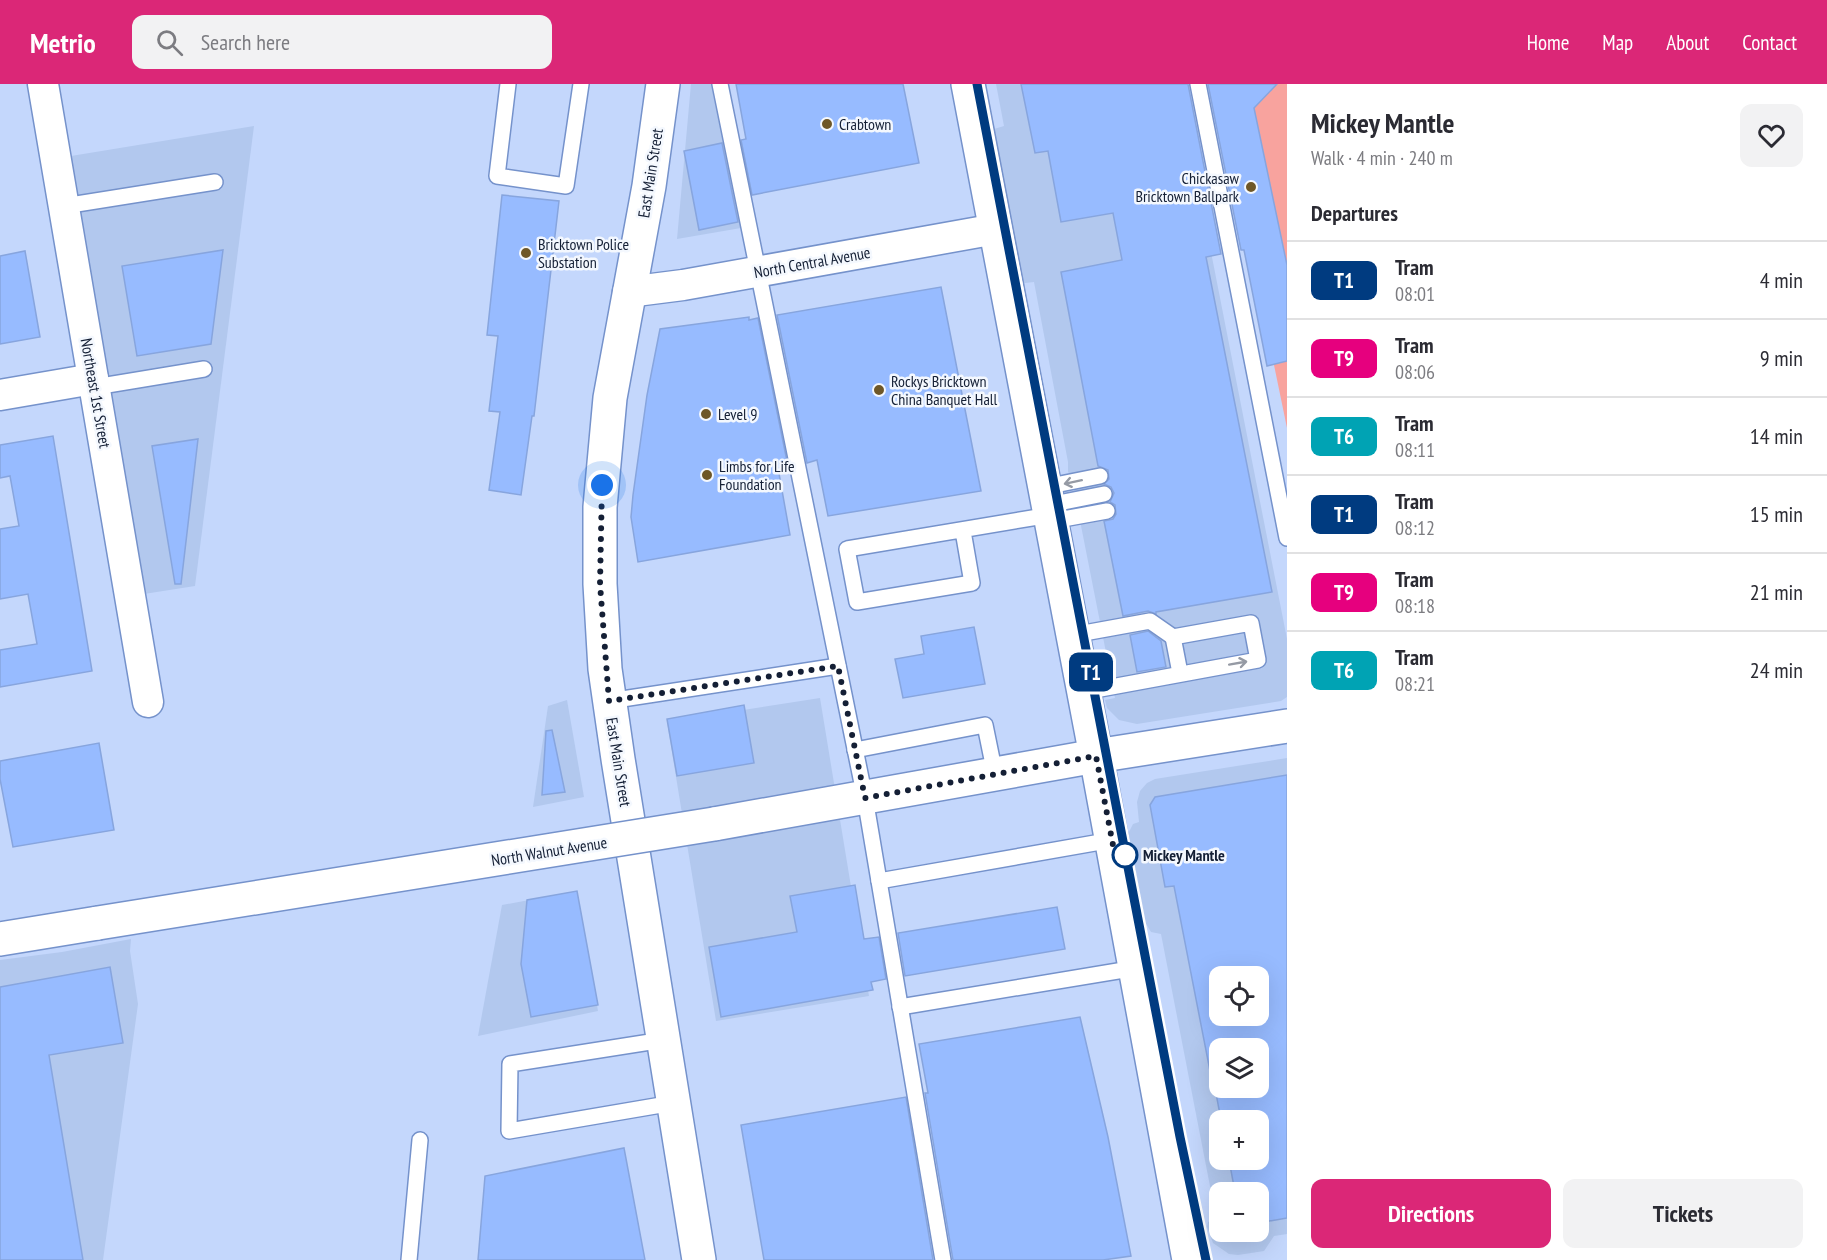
<!DOCTYPE html>
<html lang="en">
<head>
<meta charset="utf-8">
<style>
	body { margin:0; font-family:"PT Sans Narrow",sans-serif; background:#f2f2f3; color:#2b2b33; height:100vh; display:flex; flex-direction:column; font-size:22px; white-space:nowrap }
	* { box-sizing:border-box; margin:0 }
	p { font-size:20px; color:#7c7c81 }
	.icon { flex:none; width:33px; height:33px; fill:none; stroke:currentColor; stroke-width:2; stroke-linecap:round; stroke-linejoin:round }
	.map { position:relative; flex:1; overflow:hidden }
	.side { display:flex; flex-direction:column; background:#fff; width:540px }
	.side>* { flex:none }
	.badge { padding:0 12px; border-radius:9px; font-size:21px; line-height:39px }
	.buttons { position:absolute; left:1209px; top:882px; display:grid; gap:12px }
	.buttons a { display:grid; place-items:center; width:60px; height:60px; border-radius:12px; background:#fff; box-shadow:0 6px 24px #0002; font-size:30px }
	.you { position:absolute; width:30px; height:30px; margin:-15px; border:4px solid #fff; border-radius:50%; background:#1a73e8; box-shadow:0 0 0 9px #1a73e833 }
	.map>.badge { position:absolute; translate:-50% -50%; box-shadow:0 0 0 3px #fff }
	h2 { padding:0 24px; font-size:22px; line-height:54px }
	.round { display:grid; place-items:center; flex:none; width:63px; height:63px; border-radius:12px; background:#f2f2f3 }
	.overview { display:flex; align-items:center; justify-content:space-between; height:102px; padding:0 24px }
	h1 { font-size:28px; font-weight:800; line-height:45px }
	.button { display:flex; gap:12px; margin-top:auto; padding:12px 24px }
	.button a { flex:1; height:69px; border-radius:12px; background:#db2777; color:#fff; font-size:24px; font-weight:800; line-height:69px; text-align:center }
	.button a+a { background:#f2f2f3; color:#2b2b33 }
	ul { padding:0; list-style:none }
	li { display:flex; align-items:center; gap:18px; height:78px; padding:0 24px; border-top:2px solid #e1e1e2 }
	li div { flex:1 }
	li b { display:block; font-size:22px }
	li em { font-style:normal }
	li .badge { min-width:66px; font-weight:700; text-align:center }
	header { display:flex; align-items:center; gap:36px; box-sizing:border-box; height:84px; padding:0 30px; background:#db2777; color:#fff }
	header strong { font-size:28px }
	nav { display:flex; gap:33px; margin-inline-start:auto; font-size:21px }
	.search { width:420px; height:54px; background:#f2f2f3; display:flex; align-items:center; gap:15px; box-sizing:border-box; padding:0 21px; border-radius:12px; color:#7c7c81; font-size:22px }
	main { display:flex; flex:1; min-height:0 }
	.map>svg:first-child { display:block }
</style>
</head>
<body>
<header>
<strong>Metrio</strong>
<div class="search"><svg class="icon" aria-label="search" viewBox="0 0 24 24"><circle cx="10" cy="10" r="6"/><path d="M15 15l6 6"/></svg>Search here</div>
<nav><a>Home</a><a>Map</a><a>About</a><a>Contact</a></nav>
</header>
<main>
<div class="map">
<svg width="1287" height="1176" viewBox="0 0 1287 1176">
	<rect width="100%" height="100%" fill="#c4d7fc"/>
	<g fill="#b2c8ee" fill-rule="evenodd">
		<path d="M691 0H711L741 144 677 155Z"/>
		<path d="M996 0H1178L1287 555V613L1281 617 1137 640 1119 636 1107 624 1105 616 1115 614 1071 391 1068 388V378L1034 198 1025 199 1021 197 994 45 1004 42Z"/>
		<path d="M254 42 195 502 144 510 71 72Z"/>
		<path d="M820 614 869 912 716 937 667 638Z"/>
		<path d="M567 616 584 713 533 723 548 622Z"/>
		<path d="M1287 674V1150L1274 1152 1264 1167 1238 1171 1229 1170 1213 1159 1207 1143 1208 1138 1216 1133 1161 850 1151 848 1142 833 1128 750 1133 740 1139 738 1137 718 1140 707 1147 699 1155 695ZM1220 892H1258V932H1220ZM1220 964H1258V1004H1220ZM1220 1036H1258V1076H1220ZM1220 1108H1258V1148H1220Z"/>
		<path d="M577 807 598 927 478 952 502 821Z"/>
		<path d="M131 855 130 867 138 920 103 1176H0V876L62 868Z"/>
	</g>
	<path fill="#f8a39e" d="M1212 0H1287V344L1274 281 1267 282Z"/>
	<g fill="#97bbff" stroke="#87a5de" stroke-width="1.5" fill-rule="evenodd">
		<path d="M736 0H903L919 79 752 111 741 56 746 55Z"/>
		<path d="M1021 0H1188L1221 170 1206 173 1272 508 1156 528V530L1148 527 1123 532 1104 437 1113 435 1116 430 1115 421 1110 418 1114 409 1111 403 1104 400 1109 395 1108 386 1098 382 1061 188 1122 176 1113 129 1061 138 1048 67 1035 69Z"/>
		<path d="M1208 0H1277L1254 24 1287 181V277L1267 282 1244 166H1241Z"/>
		<path d="M722 59 738 138 699 146 684 67Z"/>
		<path d="M502 111 559 117 534 332H532L521 411 489 406 500 328 489 327 498 252 487 251Z"/>
		<path d="M223 166 211 260 137 272 122 182Z"/>
		<path d="M25 167 40 253 0 260V172Z"/>
		<path d="M941 203 981 407 828 432 817 376 807 379 777 231Z"/>
		<path d="M749 233V236L758 234 788 382 778 384 790 451 638 478 631 433 633 411 647 311 660 245Z"/>
		<path d="M53 352 92 587 0 603V566L37 560 28 510 0 515V445L19 442 10 392 0 394V361Z"/>
		<path d="M198 355 181 500H175L152 362Z"/>
		<path d="M974 543 985 600 903 614 895 575 924 570 921 552Z"/>
		<path d="M1148 547 1161 557 1166 583 1137 588 1130 551Z"/>
		<path d="M744 621 754 679 677 692 667 635Z"/>
		<path d="M552 646 565 708 542 711 546 647Z"/>
		<path d="M99 659 114 746 13 763 0 695V677Z"/>
		<path d="M1287 691V1134L1258 1139V1108H1235L1229 1076H1258V1036H1221L1215 1004H1258V964H1220V986L1210 987 1174 802 1165 803 1150 721 1155 713ZM1220 892H1258V932H1220Z"/>
		<path d="M855 801 864 855 879 853 886 895 871 898 873 906 721 933 709 863 797 848 790 812Z"/>
		<path d="M577 807 598 921 531 933 521 880 527 816Z"/>
		<path d="M1057 823 1065 865 905 892 898 849Z"/>
		<path d="M110 883 123 959 49 971 83 1176H0V903Z"/>
		<path d="M1080 933 1108 1053 1131 1172 1103 1176H953L925 1009H928L919 960Z"/>
		<path d="M906 1013 933 1176H764L741 1041Z"/>
		<path d="M624 1064 645 1176H478L485 1092Z"/>
	</g>
	<g fill="none" stroke-linecap="round" stroke-linejoin="round">
		<defs>
			<g id="service">
				<path d="M508 0 497 92 566 102 581 0"/>
				<path d="M720 0 865 714 943 1176"/>
				<path d="M1198 0 1287 454"/>
				<path d="M64 122 215 98"/>
				<path d="M95 303 204 285"/>
				<path d="M1045 403 1100 392"/>
				<path d="M1048 421 1104 410"/>
				<path d="M1052 437 1107 427"/>
				<path d="M963 447 972 499 857 518 847 465 1050 431"/>
				<path d="M1073 551 1150 537 1173 553"/>
				<path d="M1084 608 1258 576 1251 539 1173 553 1180 589"/>
				<path d="M609 617 838 582"/>
				<path d="M855 666 985 641 995 690"/>
				<path d="M879 797 1112 756"/>
				<path d="M900 923 1136 884"/>
				<path d="M663 956 510 980 509 1047 673 1019"/>
				<path d="M409 1176 420 1056"/>
			</g>
			<g id="minor">
				<path d="M43 0 148 618"/>
				<path d="M628 208 683 201 996 145"/>
				<path d="M0 311 93 295"/>
			</g>
			<g id="tertiary">
				<path d="M663 0 649 102 610 314 600 423V500L605 585 618 675 699 1176"/>
				<path d="M968 0 1096 672 1189 1176"/>
				<path d="M714 740 1096 672 1287 642"/>
				<path d="M0 855 98 839"/>
			</g>
		</defs>
		<use href="#service" stroke="#7592cb" stroke-width="18"/>
		<use href="#minor" stroke="#7592cb" stroke-width="33"/>
		<use href="#tertiary" stroke="#7592cb" stroke-width="36"/>
		<use href="#service" stroke="#fff" stroke-width="15"/>
		<use href="#minor" stroke="#fff" stroke-width="30"/>
		<use href="#tertiary" stroke="#fff" stroke-width="33"/>
		<path stroke="#29354c" stroke-width="1.5" d="M977 0 1185 1077 1206 1176"/>
		<defs>
			<path id="tertiary-bridge" d="M98 839 714 740"/>
		</defs>
		<use href="#tertiary-bridge" stroke="#7592cb" stroke-width="36" stroke-linecap="butt"/>
		<use href="#tertiary-bridge" stroke="#fff" stroke-width="33"/>
	</g>
	<defs><path id="oneway-shaft" d="M-6 0H5M1.5-3L5.5 0L1.5 3" fill="none" stroke-width="1.6" stroke-linecap="round" stroke-linejoin="round" transform="scale(1.5)"/></defs>
	<g stroke="#959aa4">
		<use href="#oneway-shaft" transform="translate(1073 398) rotate(168)"/>
		<use href="#oneway-shaft" transform="translate(1238 579) rotate(-10)"/>
	</g>
	<g fill="none" stroke-linecap="round" stroke-linejoin="round">
		<defs>
			<path id="line" d="M977 0 1180 1053 1206 1176"/>
		</defs>
		<use href="#line" stroke="#fff" stroke-width="14"/>
		<use href="#line" stroke="#003b80" stroke-width="9"/>
		<path stroke="#141f35" stroke-width="6" stroke-dasharray="0 10.8" d="M602 401 600 500 609 617 838 582 865 714 1096 672 1116 777 1125 771"/>
	</g>
	<g fill="#6e5727" stroke="#f4f8fe" stroke-width="2">
		<circle cx="827" cy="40" r="6"/>
		<circle cx="1251" cy="103" r="6"/>
		<circle cx="526" cy="169" r="6"/>
		<circle cx="879" cy="306" r="6"/>
		<circle cx="706" cy="330" r="6"/>
		<circle cx="707" cy="391" r="6"/>
	</g>
	<circle fill="#fff" stroke="#003b80" stroke-width="3" cx="1125" cy="771" r="12"/>
	<g text-anchor="middle" stroke-width="5" stroke-linejoin="round" paint-order="stroke">
		<g font-size="16" fill="#141f35" stroke="#f4f8fe" text-anchor="start">
			<text x="839" y="46">Crabtown</text>
			<text x="1239" y="100" text-anchor="end">Chickasaw<tspan x="1239" dy="18">Bricktown Ballpark</tspan></text>
			<text x="538" y="166">Bricktown Police<tspan x="538" dy="18">Substation</tspan></text>
			<text x="891" y="303">Rockys Bricktown<tspan x="891" dy="18">China Banquet Hall</tspan></text>
			<text x="718" y="336">Level 9</text>
			<text x="719" y="388">Limbs for Life<tspan x="719" dy="18">Foundation</tspan></text>
		</g>
		<g font-size="16" fill="#141f35" stroke="#f4f8fe">
			<text transform="translate(650 89) rotate(-81)" y="6">East Main Street</text>
			<text transform="translate(812 178) rotate(-10)" y="6">North Central Avenue</text>
			<text transform="translate(96 309) rotate(80)" y="6">Northeast 1st Street</text>
			<text transform="translate(619 678) rotate(81)" y="6">East Main Street</text>
			<text transform="translate(549 767) rotate(-9)" y="6">North Walnut Avenue</text>
		</g>
		<g font-size="16" font-weight="bold" fill="#141f35" stroke="#f4f8fe" text-anchor="start">
			<text x="1143" y="777">Mickey Mantle</text>
		</g>
	</g>
</svg>
<div class="buttons">
<a><svg class="icon" aria-label="locate" viewBox="0 0 24 24"><circle cx="12" cy="12" r="6"/><path d="M12 2v4M12 18v4M2 12h4M18 12h4"/></svg></a>
<a><svg class="icon" aria-label="layers" viewBox="0 0 24 24"><path d="M12 4l9 5-9 5-9-5zM3 14l9 5 9-5"/></svg></a>
<a>+</a>
<a>−</a>
</div>
<div class="you" style="left:602px;top:401px"></div>
<b class="badge" style="left:1091px;top:588px;background:#003b80;color:#fff">T1</b>
</div>
<section class="side">
<div class="overview"><div><h1>Mickey Mantle</h1><p>Walk · 4 min · 240 m</p></div><a class="round"><svg class="icon" aria-label="heart" viewBox="0 0 24 24"><path d="M12 20l-8-8c-3-5 5-10 8-4 3-6 11-1 8 4z"/></svg></a></div>
<h2>Departures</h2>
<ul>
<li><span class="badge" style="background:#003b80;color:#fff">T1</span><div><b>Tram</b><p>08:01</p></div><em>4 min</em></li>
<li><span class="badge" style="background:#e6007e;color:#fff">T9</span><div><b>Tram</b><p>08:06</p></div><em>9 min</em></li>
<li><span class="badge" style="background:#00a3b4;color:#fff">T6</span><div><b>Tram</b><p>08:11</p></div><em>14 min</em></li>
<li><span class="badge" style="background:#003b80;color:#fff">T1</span><div><b>Tram</b><p>08:12</p></div><em>15 min</em></li>
<li><span class="badge" style="background:#e6007e;color:#fff">T9</span><div><b>Tram</b><p>08:18</p></div><em>21 min</em></li>
<li><span class="badge" style="background:#00a3b4;color:#fff">T6</span><div><b>Tram</b><p>08:21</p></div><em>24 min</em></li>
</ul>
<div class="button"><a>Directions</a><a>Tickets</a></div>
</section>
</main>
</body>
</html>
